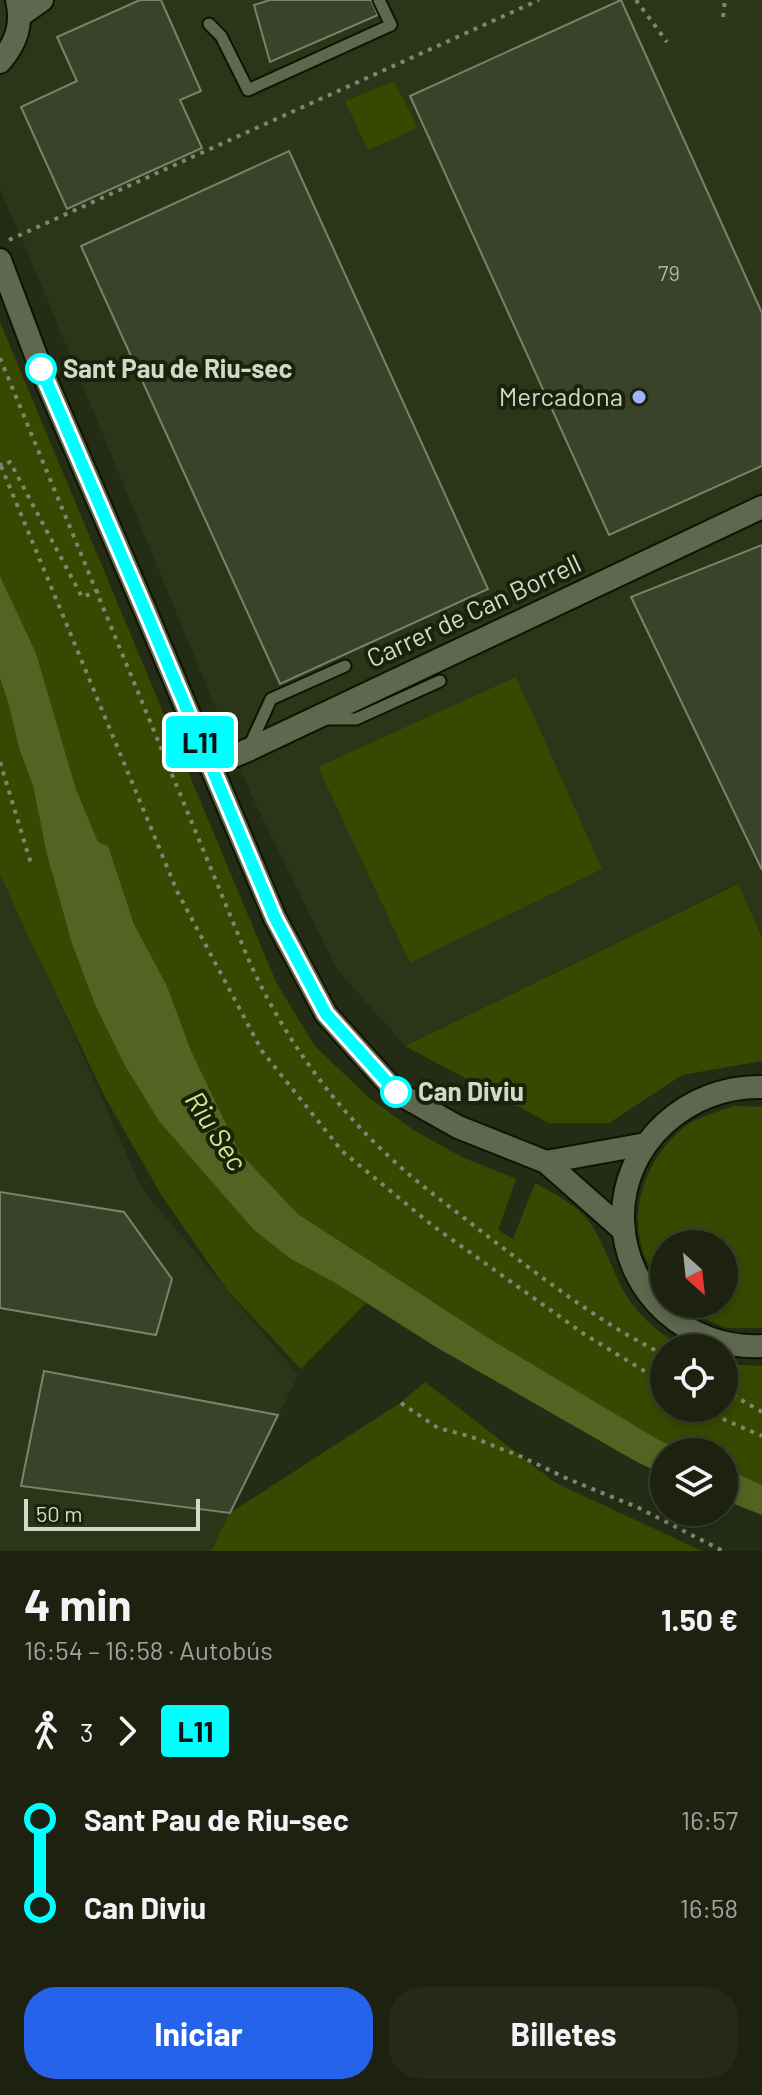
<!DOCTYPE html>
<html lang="es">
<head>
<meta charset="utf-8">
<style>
	body { margin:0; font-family:Barlow,sans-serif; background:#252919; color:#f1f3f6; height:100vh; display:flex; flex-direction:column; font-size:30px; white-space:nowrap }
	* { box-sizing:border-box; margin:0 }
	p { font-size:26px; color:#a0a39f }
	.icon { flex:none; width:44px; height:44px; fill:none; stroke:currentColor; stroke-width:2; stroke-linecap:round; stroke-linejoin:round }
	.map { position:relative; height:1551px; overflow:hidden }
	.drawer { display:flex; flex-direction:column; background:#1c2110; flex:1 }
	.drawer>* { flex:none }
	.badge { padding:0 16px; border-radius:6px; font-size:28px; line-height:52px }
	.needle { width:52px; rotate:153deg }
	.fabs { position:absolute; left:650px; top:1230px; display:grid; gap:16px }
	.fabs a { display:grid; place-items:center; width:88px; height:88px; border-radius:50%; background:#1c2110; box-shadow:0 4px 12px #0003,0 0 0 2px #3a3e30; font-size:40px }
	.scale { position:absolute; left:24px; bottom:20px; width:176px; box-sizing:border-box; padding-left:8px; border:4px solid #d3d8c9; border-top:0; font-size:22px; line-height:28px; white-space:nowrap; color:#d3d8c9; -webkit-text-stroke:6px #1b220b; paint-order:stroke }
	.map>.badge { position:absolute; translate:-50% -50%; box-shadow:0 0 0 4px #fff }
	.legs { display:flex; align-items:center; gap:12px; height:88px; padding:0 24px; font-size:26px }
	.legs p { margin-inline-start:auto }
	.summary { display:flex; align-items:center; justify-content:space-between; height:136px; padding:0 24px }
	h1 { font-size:44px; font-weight:700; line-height:60px }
	.button { display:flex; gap:16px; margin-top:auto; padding:16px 24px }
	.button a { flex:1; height:92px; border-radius:32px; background:#2563eb; color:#fff; font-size:32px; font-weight:700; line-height:92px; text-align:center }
	.button a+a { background:#252919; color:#f1f3f6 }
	ul { padding:0 24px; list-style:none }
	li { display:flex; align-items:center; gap:28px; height:88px; font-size:30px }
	li i { display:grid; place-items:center; width:12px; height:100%; margin:0 10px; background:currentColor }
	li i::after { content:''; width:20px; height:20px; margin:-10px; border:6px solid; border-radius:50%; background:#1c2110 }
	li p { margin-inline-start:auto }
	li:first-child i { background:linear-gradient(#0000 50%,currentColor 0) }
	li:last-child i { background:linear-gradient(currentColor 50%,#0000 0) }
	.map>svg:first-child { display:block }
</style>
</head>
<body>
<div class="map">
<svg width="762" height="1551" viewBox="0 0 762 1551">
	<rect width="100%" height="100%" fill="#252c15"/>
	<g fill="#2d3518">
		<path d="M0 0H762V934L737 884 405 1046 337 969 255 803 38 277 0 189Z"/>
		<path d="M0 868 142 1189 298 1375 212 1551H0Z"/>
	</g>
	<g fill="#384800">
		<path d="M394 81 418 128 368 150 345 101Z"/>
		<path d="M0 322 276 982 314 1045 368 1097 415 1131 464 1158 516 1179 498 1230 513 1239 535 1183C553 1193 577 1205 590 1223 603 1242 610 1263 620 1284 634 1312 657 1333 684 1348H664V1408H724V1364L762 1366V1485L724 1468V1452H687L659 1440 490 1339 298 1214 240 1153 190 1051 167 986 134 924 108 846 98 843 76 789 36 653 0 576Z"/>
		<path d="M516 677 602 869 410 963 318 767Z"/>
		<path d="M0 678 8 702 19 748 33 786 47 855 72 944 95 1005 124 1064 332 1281 366 1303 301 1369 228 1291 162 1196 106 1099 15 908 0 873Z"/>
		<path d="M738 884 762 937V1061L682 1075 609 1123H549L405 1046Z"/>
		<path d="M733 1106 762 1107V1328H727L692 1314 680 1304H724V1244H664V1290C657 1278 647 1264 643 1252 628 1204 649 1154 687 1125 700 1116 719 1112 733 1106Z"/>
		<path d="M425 1382 556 1483 702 1551H211L230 1513 400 1403Z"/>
	</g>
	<g fill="#526322">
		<path d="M0 576 36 653 76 789 98 842 108 846 134 924 167 986 191 1051 240 1153 298 1214 490 1339 659 1440 687 1452H664V1475L637 1462 436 1347 332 1281 291 1259 254 1230 159 1121 124 1064 95 1005 72 944 47 855 33 786 19 748 8 702 0 678Z"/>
		<path d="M724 1468 762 1485V1515L724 1500Z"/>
	</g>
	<g fill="#3b422a" stroke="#7a8369" stroke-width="2">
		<path d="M140 0H161L201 91 180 100 202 148 67 209 21 107 77 81 57 37Z"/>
		<path d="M270 0H371L378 15 270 62 254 5Z"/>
		<path d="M621 0 762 313V466L609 535 410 96Z"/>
		<path d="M289 151 488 589 280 684 81 246Z"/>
		<path d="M762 545V870L631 597Z"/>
		<path d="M0 1192 124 1212 172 1279 156 1335 0 1308Z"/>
		<path d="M44 1371 278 1415 230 1513 21 1486Z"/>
	</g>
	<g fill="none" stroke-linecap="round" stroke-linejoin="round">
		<defs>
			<g id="lane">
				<path d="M209 24 221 36 248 90 391 25 379 0"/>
				<path d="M327 719H356L440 681"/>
				<path d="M250 745 271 699 345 666"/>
			</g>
			<g id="street">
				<path d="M21 15 42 0"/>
				<path d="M0 62C16 43 23 25 17 0"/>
				<path d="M0 260 41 369 145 610 275 918 326 1014 396 1092 458 1127 546 1162 624 1231"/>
				<path d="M210 766 248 750 762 507"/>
				<path d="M762 1087C688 1085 621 1144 623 1220 625 1294 689 1350 762 1346"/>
				<path d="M546 1162 646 1144"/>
			</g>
		</defs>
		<use href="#lane" stroke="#0e1401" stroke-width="15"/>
		<use href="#street" stroke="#0e1401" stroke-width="26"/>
		<g stroke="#7f8572" stroke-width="4" stroke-dasharray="4 6" stroke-linecap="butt">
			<path d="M636 0 667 42"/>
			<path d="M723 17 725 0"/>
			<path d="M9 240 539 0"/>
			<path d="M0 358 247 956C282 1037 338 1113 405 1171 428 1191 453 1209 477 1228 520 1261 565 1296 611 1325 628 1336 646 1345 664 1355"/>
			<path d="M0 463 1 466 10 462 82 597 104 589"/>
			<path d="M1 466 177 891 262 1051 342 1151 433 1226 584 1334 664 1383"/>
			<path d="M0 762 32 867"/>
			<path d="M724 1390 762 1412"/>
			<path d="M401 1403 438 1428 469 1436 522 1457 568 1479 637 1507 723 1551"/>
			<path d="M706 1408 725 1420 762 1436"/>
		</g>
		<use href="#lane" stroke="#5f674e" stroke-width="11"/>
		<use href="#street" stroke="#5f674e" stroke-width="22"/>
	</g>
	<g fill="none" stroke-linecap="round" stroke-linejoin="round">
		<defs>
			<path id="line-1" d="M41 369 145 610 275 918 326 1014 396 1092"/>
		</defs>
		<use href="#line-1" stroke="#fff" stroke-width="18"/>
		<use href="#line-1" stroke="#0ff" stroke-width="12"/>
	</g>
	<g fill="#fff" stroke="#0ff" stroke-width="4">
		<circle cx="41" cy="369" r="14"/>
		<circle cx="396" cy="1092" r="14"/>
	</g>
	<circle fill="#a0b3fd" stroke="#1b220b" stroke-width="3" cx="639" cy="397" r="8"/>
	<g text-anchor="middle" stroke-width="8" stroke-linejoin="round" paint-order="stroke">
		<g font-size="22" fill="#adb2a1">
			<text x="669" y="281">79</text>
		</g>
		<g font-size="26" font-weight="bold" fill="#d3d8c9" stroke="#1b220b" text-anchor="start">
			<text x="63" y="378">Sant Pau de Riu-sec</text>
			<text x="418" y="1101">Can Diviu</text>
		</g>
		<g font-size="26" fill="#d3d8c9" stroke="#1b220b" text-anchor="end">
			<text x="623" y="406">Mercadona</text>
		</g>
		<g font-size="26" fill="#d3d8c9" stroke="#1b220b">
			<text transform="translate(474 611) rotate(-25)" y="9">Carrer de Can Borrell</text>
		</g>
		<g font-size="28" font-style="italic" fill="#cfec8e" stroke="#1b220b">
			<text transform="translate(216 1131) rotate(57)" y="10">Riu Sec</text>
		</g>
	</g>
</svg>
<div class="fabs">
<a><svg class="needle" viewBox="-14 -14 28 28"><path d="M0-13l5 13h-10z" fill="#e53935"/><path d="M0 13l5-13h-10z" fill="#a0a39f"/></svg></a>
<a><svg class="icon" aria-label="locate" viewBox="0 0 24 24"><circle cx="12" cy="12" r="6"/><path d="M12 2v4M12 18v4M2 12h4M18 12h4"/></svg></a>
<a><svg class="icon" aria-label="layers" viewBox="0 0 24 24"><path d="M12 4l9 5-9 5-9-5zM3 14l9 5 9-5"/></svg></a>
</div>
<div class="scale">50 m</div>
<b class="badge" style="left:200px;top:742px;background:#0ff;color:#111">L11</b>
</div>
<section class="drawer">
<div class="summary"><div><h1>4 min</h1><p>16:54 – 16:58 · Autobús</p></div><b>1.50 €</b></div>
<div class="legs"><svg class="icon" aria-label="walk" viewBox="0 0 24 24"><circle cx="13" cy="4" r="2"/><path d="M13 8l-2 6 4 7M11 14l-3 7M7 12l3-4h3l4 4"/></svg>3<svg class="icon" aria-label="forward" viewBox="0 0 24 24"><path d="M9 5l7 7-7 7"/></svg><b class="badge" style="background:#0ff;color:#111">L11</b></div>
<ul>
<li><i style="color:#0ff"></i><b>Sant Pau de Riu-sec</b><p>16:57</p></li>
<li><i style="color:#0ff"></i><b>Can Diviu</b><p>16:58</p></li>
</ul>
<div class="button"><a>Iniciar</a><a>Billetes</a></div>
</section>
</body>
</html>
